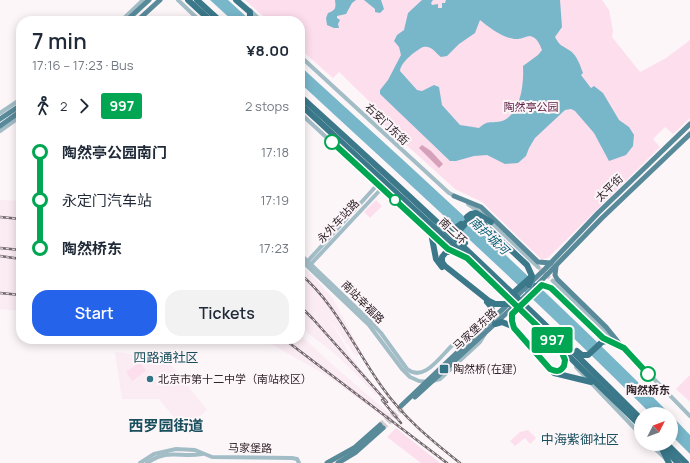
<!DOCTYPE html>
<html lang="en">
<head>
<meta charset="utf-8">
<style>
	body { margin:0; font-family:Manrope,"Noto Sans SC",sans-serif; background:#f2f2f3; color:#1f2937; height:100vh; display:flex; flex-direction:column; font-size:15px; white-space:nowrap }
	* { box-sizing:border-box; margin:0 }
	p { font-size:13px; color:#747a83 }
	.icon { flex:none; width:22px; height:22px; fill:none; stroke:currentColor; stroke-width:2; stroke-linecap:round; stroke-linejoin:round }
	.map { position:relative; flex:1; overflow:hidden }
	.drawer { position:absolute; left:16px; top:16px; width:289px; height:328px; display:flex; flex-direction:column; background:#fff; border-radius:16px; box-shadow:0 2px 10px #0003 }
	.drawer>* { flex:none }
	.badge { padding:0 8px; border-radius:3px; font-size:14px; line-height:26px }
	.needle { width:26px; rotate:48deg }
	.buttons { position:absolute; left:634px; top:407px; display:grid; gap:8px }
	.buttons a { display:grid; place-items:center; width:44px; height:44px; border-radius:50%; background:#fff; box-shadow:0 2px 10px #0003; font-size:20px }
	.map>.badge { position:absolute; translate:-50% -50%; box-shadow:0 0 0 2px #fff }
	.legs { display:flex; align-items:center; gap:6px; height:44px; padding:0 16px; font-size:13px }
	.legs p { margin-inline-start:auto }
	.headline { display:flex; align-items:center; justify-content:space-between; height:68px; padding:0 16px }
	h1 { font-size:22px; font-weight:600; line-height:30px }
	.button { display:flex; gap:8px; margin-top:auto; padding:8px 16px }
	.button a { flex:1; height:46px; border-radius:16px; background:#2563eb; color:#fff; font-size:16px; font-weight:600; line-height:46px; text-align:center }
	.button a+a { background:#f2f2f3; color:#1f2937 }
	ul { padding:0 16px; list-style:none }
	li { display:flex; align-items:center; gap:14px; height:48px; font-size:15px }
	li i { display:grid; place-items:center; width:6px; height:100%; margin:0 5px; background:currentColor }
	li i::after { content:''; width:10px; height:10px; margin:-5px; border:3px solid; border-radius:50%; background:#fff }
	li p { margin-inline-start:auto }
	li:first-child i { background:linear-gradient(#0000 50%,currentColor 0) }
	li:last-child i { background:linear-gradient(currentColor 50%,#0000 0) }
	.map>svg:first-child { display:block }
</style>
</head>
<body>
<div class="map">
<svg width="690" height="463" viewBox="0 0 690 463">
	<rect width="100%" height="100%" fill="#fdf6f9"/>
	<g fill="#fbebf3">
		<path d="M0 200 21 201V311L0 309Z"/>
		<path d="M300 264 312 275 333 299 362 353 356 356 330 320 352 358 379 392 376 395 359 377 334 353 300 327Z"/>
		<path d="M300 335 335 367 393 417 388 421 329 377 273 345 256 339H300Z"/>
		<path d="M115 352 166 359 207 410 184 429 159 399H122Z"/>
	</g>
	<g fill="#fddeed">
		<path d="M245 0H602L609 10 613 31 612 37 640 72 666 58 690 40V118L673 134 665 127 653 139 660 147 549 257 542 260 482 202 455 189 370 112 375 107 339 72 333 78 300 49V21H269Z"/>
		<path d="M376 200 382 206 370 218 364 212Z"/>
		<path d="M123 339H156L155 341 149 342Z"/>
		<path d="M161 339H184L172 343 160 344Z"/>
		<path d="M140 362 146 371 132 381 126 372Z"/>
		<path d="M690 375V402L676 389Z"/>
		<path d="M396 428 440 463H421L387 437Z"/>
		<path d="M528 430 536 438 530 444 525 438 515 446 510 441 520 432Z"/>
	</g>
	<path fill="#d4a0ba" d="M422 145 431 151 443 164 439 168 419 148Z"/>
	<g fill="#78b6ca" fill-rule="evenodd">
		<path d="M210 0H228L251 21H233Z"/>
		<path d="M335 0H381L384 9 380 13 375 12V9L364 0H356L352 3 346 14 337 16V18L340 20 338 24 339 28H334L327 25 326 18 328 13C336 10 336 8 335 0Z"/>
		<path d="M422 0H433L431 3 432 5 438 4V8H442V3H445L446 0H560L562 27 555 37C561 47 560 44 569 50 577 55 580 65 583 73L581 75 591 88 594 86 603 93 619 120 629 127 634 135 633 146 626 155 609 161 594 133 575 111 571 109 565 110 535 138 529 148 526 156 518 163 505 164 487 155 474 156 456 161H450L380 94V90L388 80 401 55 399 47 394 41 397 35 404 30 408 13ZM480 20C490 28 505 40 518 39 522 39 526 36 530 36 537 37 540 45 542 50L538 55 523 66C524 83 521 114 502 121 491 124 489 119 479 128L460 125 442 105 439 87 434 85 422 91 417 90 400 71C401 62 415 51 423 47 431 45 435 52 441 57L447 56 459 44 475 33Z"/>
		<path d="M300 66C425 180 551 294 670 414H651C537 300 418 192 300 83Z"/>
		<path d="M671 415 690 435V454L671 435Z"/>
	</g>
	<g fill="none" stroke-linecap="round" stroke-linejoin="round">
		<path stroke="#d4ccd0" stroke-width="4" stroke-dasharray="4 2" stroke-linecap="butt" d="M538 267 553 281"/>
		<g stroke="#d4ccd0" stroke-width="5" stroke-dasharray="5 2.5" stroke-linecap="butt">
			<path d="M380 425 396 411"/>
			<path d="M383 428 403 408"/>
		</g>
		<g stroke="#a3bdc6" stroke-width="4">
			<path d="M178 0 200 21"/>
			<path d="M250 10 261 21"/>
			<path d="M121 21 143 0"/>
			<path d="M300 56 449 193 455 196"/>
			<path d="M0 113 21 99"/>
			<path d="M300 113 442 244 452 252"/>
			<path d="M0 131 21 116"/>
			<path d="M468 204 484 215"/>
			<path d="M490 221 538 267"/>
			<path d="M300 254 369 320 381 333 407 369C427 385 445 347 461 338 465 336 471 335 476 334"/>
			<path d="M300 259 369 325 402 369 410 377 419 381 429 382 440 379 480 342 485 334"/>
			<path d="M307 262 378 184"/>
			<path d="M310 265 382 188"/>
			<path d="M553 281 611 336"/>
			<path d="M623 347 690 416"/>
			<path d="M576 367 641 435"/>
			<path d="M650 444 666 459"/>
			<path d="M140 463 154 454 176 449 195 450 212 457 292 458 297 459 299 463"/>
			<path d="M147 463C168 448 180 458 202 454"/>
		</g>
		<g stroke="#588a9a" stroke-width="5">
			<path d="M126 21 149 0"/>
			<path d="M137 21 160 0"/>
			<path d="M0 119 21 105"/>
			<path d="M0 126 21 111"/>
			<path d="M454 196 481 207 538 262 551 263"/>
			<path d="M556 267 555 275 557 279 606 327 623 348"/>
			<path d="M415 397 536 286 602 218 690 134"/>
			<path d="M401 406 545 269 598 213 690 124"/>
			<path d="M327 463 354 448 380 425"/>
			<path d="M338 463 356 452 383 428"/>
		</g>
		<g stroke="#3a788a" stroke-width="6">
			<path d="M188 0 211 21"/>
			<path d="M197 0 220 21"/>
			<path d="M236 0 250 12V17L249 21"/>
			<path d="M300 96C416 201 530 308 641 419"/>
			<path d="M300 104 467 258 641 426"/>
			<path d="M360 162 368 175"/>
			<path d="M467 217 471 214 476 213 491 222"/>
			<path d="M444 223 454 229 461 224"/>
			<path d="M431 233 436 259 442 267"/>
			<path d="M465 243 460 237 459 231 470 218H477L527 265 532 276 529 285"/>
			<path d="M462 256 453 252H446L442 257V262L445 266 489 301 495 304H509"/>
			<path d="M536 286H547L551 288 603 338 624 349"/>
			<path d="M511 295 531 277"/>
			<path d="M487 302C493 307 493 313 491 320"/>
			<path d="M512 314 542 285"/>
			<path d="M495 324 502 322 512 326 554 373 591 382"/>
			<path d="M577 351 582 355H588L602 342 609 340"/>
			<path d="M553 370 559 371C567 366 565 359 562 351"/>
			<path d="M660 444 678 463"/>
			<path d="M667 444 686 463"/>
			<path d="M662 449 669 463"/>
		</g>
		<defs>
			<g id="rail">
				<path d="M0 217 21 219"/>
				<path d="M0 248 21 250"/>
				<path d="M0 256 21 259"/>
				<path d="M300 274C334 301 356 351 382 387 403 417 431 440 460 463"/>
				<path d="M0 293 21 295"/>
				<path d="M300 306 313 319 387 402"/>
				<path d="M284 339 447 463"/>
				<path d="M382 400 401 423"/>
			</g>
		</defs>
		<use href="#rail" stroke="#73696e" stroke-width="2.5"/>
		<use href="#rail" stroke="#fdf6f9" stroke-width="1" stroke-dasharray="3" stroke-linecap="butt"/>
	</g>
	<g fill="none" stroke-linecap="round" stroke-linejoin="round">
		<defs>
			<path id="line-1" d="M332 142 448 249 467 258 560 348 565 360 564 366C560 372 557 372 550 369L514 328 512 321V314L542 285 551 288 603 338 624 348 648 374"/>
		</defs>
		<use href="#line-1" stroke="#fff" stroke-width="9"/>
		<use href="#line-1" stroke="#00a651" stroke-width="6"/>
	</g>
	<g fill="#fff" stroke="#00a651" stroke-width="2">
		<circle cx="332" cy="142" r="7"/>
		<circle cx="395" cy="200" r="5"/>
		<circle cx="648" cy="374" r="7"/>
	</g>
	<g fill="#327386" stroke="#fdf6f9" stroke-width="1.5">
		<rect x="439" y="364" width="10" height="10" rx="2"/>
		<circle cx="150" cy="379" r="4"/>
	</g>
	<g text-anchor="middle" stroke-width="4" stroke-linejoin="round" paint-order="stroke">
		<g font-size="11" fill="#5f2145" stroke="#fdf6f9">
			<text x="531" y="111">陶然亭公园</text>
		</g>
		<g font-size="11" fill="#30242a" stroke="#fdf6f9">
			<text transform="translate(387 124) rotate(43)" y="4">右安门东街</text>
			<text transform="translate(609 188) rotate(-44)" y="4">太平街</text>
			<text transform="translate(338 221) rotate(-47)" y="4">永外车站路</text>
			<text transform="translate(453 231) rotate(43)" y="4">南二环</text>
			<text transform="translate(363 302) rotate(45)" y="4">南站幸福路</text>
			<text transform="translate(475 329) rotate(-43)" y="4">马家堡东路</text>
			<text transform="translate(250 448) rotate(1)" y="4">马家堡路</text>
		</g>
		<g font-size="11" fill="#30242a" stroke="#fdf6f9" text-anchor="start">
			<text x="453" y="373">陶然桥(在建)</text>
			<text x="158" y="383">北京市第十二中学（南站校区）</text>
		</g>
		<g font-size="11" font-weight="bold" fill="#30242a" stroke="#fdf6f9">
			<text x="648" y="394">陶然桥东</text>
		</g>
		<g font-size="12" font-style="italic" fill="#035d72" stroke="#fdf6f9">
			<text transform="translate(489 236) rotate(43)" y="4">南护城河</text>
		</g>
		<g font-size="13" fill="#194e5d" stroke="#fdf6f9">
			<text x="166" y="362">四路通社区</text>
			<text x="580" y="444">中海紫御社区</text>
		</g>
		<g font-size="15" font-weight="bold" fill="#194e5d" stroke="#fdf6f9">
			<text x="166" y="431">西罗园街道</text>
		</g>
	</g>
</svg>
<div class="buttons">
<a><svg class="needle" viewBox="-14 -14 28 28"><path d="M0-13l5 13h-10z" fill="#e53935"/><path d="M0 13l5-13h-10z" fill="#747a83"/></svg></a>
</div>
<b class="badge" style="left:552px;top:340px;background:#00a651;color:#fff">997</b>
<section class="drawer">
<div class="headline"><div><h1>7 min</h1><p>17:16 – 17:23 · Bus</p></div><b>¥8.00</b></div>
<div class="legs"><svg class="icon" aria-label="walk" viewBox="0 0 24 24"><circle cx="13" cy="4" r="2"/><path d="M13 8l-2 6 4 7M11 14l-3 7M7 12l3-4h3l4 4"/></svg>2<svg class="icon" aria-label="forward" viewBox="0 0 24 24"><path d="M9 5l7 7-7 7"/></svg><b class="badge" style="background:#00a651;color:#fff">997</b><p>2 stops</p></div>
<ul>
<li><i style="color:#00a651"></i><b>陶然亭公园南门</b><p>17:18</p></li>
<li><i style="color:#00a651"></i><span>永定门汽车站</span><p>17:19</p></li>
<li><i style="color:#00a651"></i><b>陶然桥东</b><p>17:23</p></li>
</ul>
<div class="button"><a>Start</a><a>Tickets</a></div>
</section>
</div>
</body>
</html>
